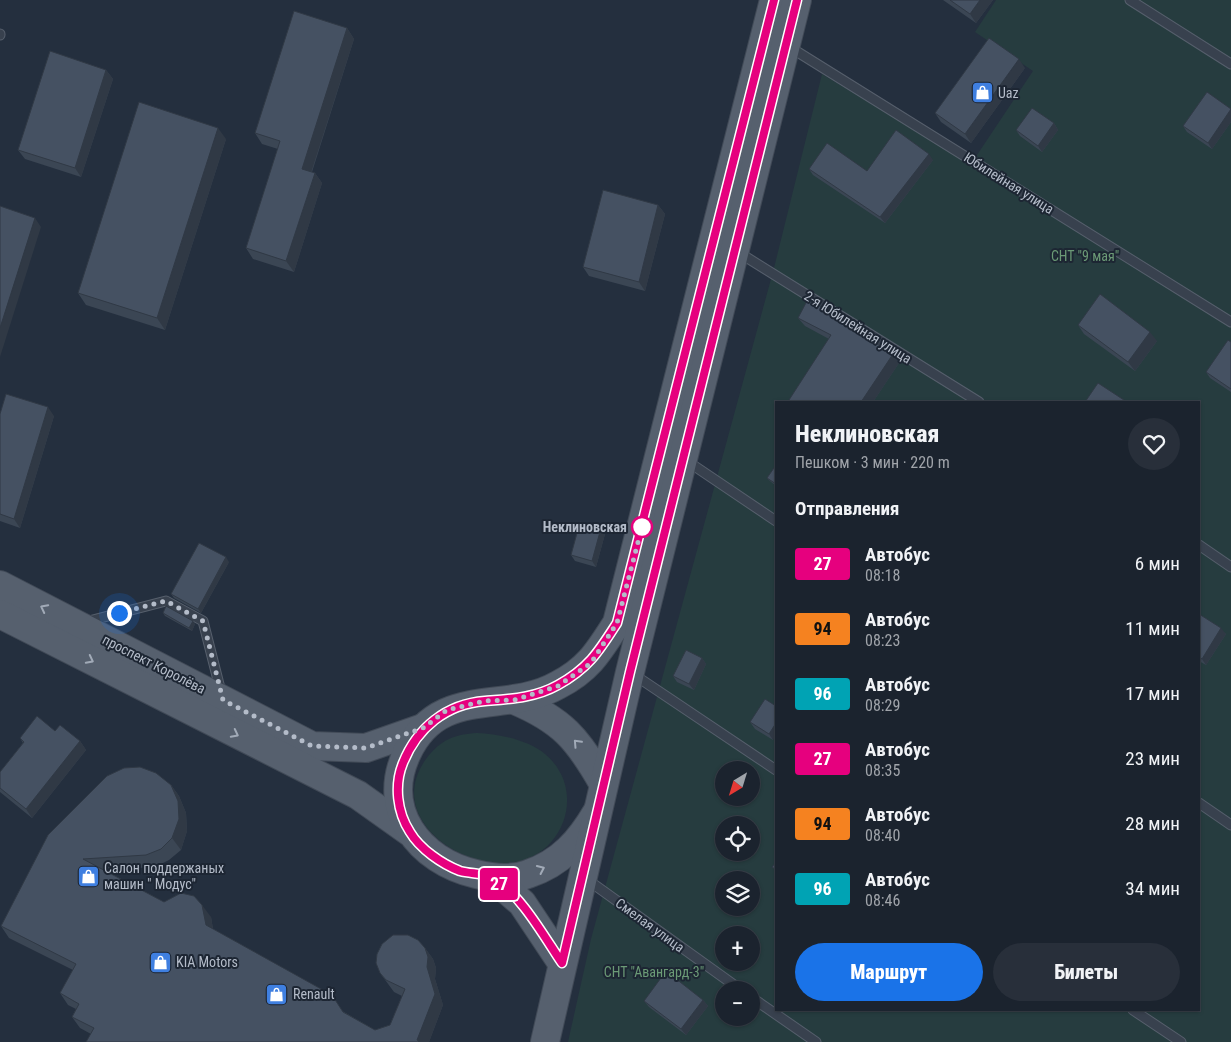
<!DOCTYPE html>
<html lang="ru">
<head>
<meta charset="utf-8">
<style>
	body { margin:0; font-family:"Roboto Condensed",sans-serif; background:#282f3a; color:#f1f3f6; height:100vh; display:flex; flex-direction:column; font-size:19px; white-space:nowrap }
	* { box-sizing:border-box; margin:0 }
	p { font-size:16px; color:#a0a4aa }
	.icon { flex:none; width:28px; height:28px; fill:none; stroke:currentColor; stroke-width:2; stroke-linecap:round; stroke-linejoin:round }
	.map { position:relative; flex:1; overflow:hidden }
	.panel { position:absolute; left:775px; top:401px; width:425px; height:610px; display:flex; flex-direction:column; background:#1b232e; border-radius:0px; box-shadow:0 1px 4px #0004,0 0 0 1px #39404a }
	.panel>* { flex:none }
	.badge { padding:0 10px; border-radius:4px; font-size:18px; line-height:32px }
	.needle { width:32px; rotate:218deg }
	.controls { position:absolute; left:715px; top:761px; display:grid; gap:10px }
	.controls a { display:grid; place-items:center; width:45px; height:45px; border-radius:50%; background:#1b232e; box-shadow:0 1px 4px #0004,0 0 0 1px #39404a; font-size:25px }
	.you { position:absolute; width:25px; height:25px; margin:-12px; border:4px solid #fff; border-radius:50%; background:#1a73e8; box-shadow:0 0 0 8px #1a73e833 }
	.map>.badge { position:absolute; translate:-50% -50%; box-shadow:0 0 0 2px #fff }
	h2 { padding:0 20px; font-size:19px; line-height:45px }
	.round { display:grid; place-items:center; flex:none; width:52px; height:52px; border-radius:26px; background:#282f3a }
	.overview { display:flex; align-items:center; justify-content:space-between; height:85px; padding:0 20px }
	h1 { font-size:24px; font-weight:800; line-height:38px }
	.button { display:flex; gap:10px; margin-top:auto; padding:10px 20px }
	.button a { flex:1; height:58px; border-radius:30px; background:#1a73e8; color:#fff; font-size:20px; font-weight:800; line-height:58px; text-align:center }
	.button a+a { background:#282f3a; color:#f1f3f6 }
	ul { padding:0; list-style:none }
	li { display:flex; align-items:center; gap:15px; height:65px; padding:0 20px }
	li div { flex:1 }
	li b { display:block; font-size:19px }
	li em { font-style:normal }
	li .badge { min-width:55px; font-weight:700; text-align:center }
	.map>svg:first-child { display:block }
</style>
</head>
<body>
<div class="map">
<svg width="1231" height="1042" viewBox="0 0 1231 1042">
	<rect width="100%" height="100%" fill="#242f3e"/>
	<g fill="#263c3f" fill-rule="evenodd">
		<path d="M996 0H1231V1042H568L591 939 774 268 822 74 971 164 1033 71 975 32ZM776 402H1199V1010H776ZM724 770H751V798H724ZM724 825H751V852H724ZM724 880H751V908H724ZM724 935H751V962H724ZM724 990H751V1018H724Z"/>
		<path d="M477 733C499 734 528 740 545 754 588 790 564 858 509 863 455 867 386 815 426 759 440 740 455 734 477 733Z"/>
	</g>
	<g fill="none" stroke-linecap="round" stroke-linejoin="round">
		<defs>
			<g id="lane">
				<path d="M1130 0 1231 64"/>
				<path d="M0 35V34"/>
				<path d="M788 46 1231 322"/>
				<path d="M738 252 979 402"/>
				<path d="M687 461 776 521"/>
				<path d="M1199 545 1231 567"/>
				<path d="M85 622 166 601 203 621 221 692"/>
				<path d="M633 674 776 770"/>
				<path d="M1199 803 1231 825"/>
				<path d="M585 878 741 990"/>
				<path d="M751 997 816 1042"/>
				<path d="M1133 1010 1181 1042"/>
			</g>
			<g id="primary">
				<path d="M0 585 312 746 366 748 423 728"/>
				<path d="M0 614 358 795 410 832"/>
				<path d="M514 700C562 720 578 739 603 783"/>
				<path d="M597 812C580 841 561 863 528 874 512 880 492 878 476 874 419 861 380 810 407 753 439 684 505 715 558 685 589 669 599 651 617 623L774 0"/>
				<path d="M493 878 522 903 562 963"/>
				<path d="M545 1042 630 672 797 0"/>
			</g>
		</defs>
		<use href="#lane" stroke="#565f6c" stroke-width="11"/>
		<use href="#primary" stroke="#414a57" stroke-width="30"/>
		<use href="#lane" stroke="#38414e" stroke-width="9"/>
		<use href="#primary" stroke="#56606e" stroke-width="28"/>
	</g>
	<g fill="#3b4654">
		<path d="M943 0H993L976 23Z"/>
		<path d="M347 28 354 39 312 172 315 173 322 183 294 272 253 259 246 248 278 149 262 144 255 133Z"/>
		<path d="M1025 68 971 143 941 122 935 113Z"/>
		<path d="M106 70 113 79 81 177 25 159 18 150Z"/>
		<path d="M1231 109V122L1212 149 1187 132 1183 126Z"/>
		<path d="M1054 123 1058 130 1042 152 1020 136 1016 130Z"/>
		<path d="M226 139 165 330 86 305 78 293Z"/>
		<path d="M933 160 885 223 813 175 809 169 867 171Z"/>
		<path d="M658 205 665 214 645 291 589 276 583 267Z"/>
		<path d="M798 318 838 319 893 354 899 363 873 402H791L789 400 829 339 805 326Z"/>
		<path d="M1078 325 1157 341 1135 371 1084 334Z"/>
		<path d="M1231 342V392L1210 378 1206 372Z"/>
		<path d="M0 414 54 416 20 528 0 521Z"/>
		<path d="M776 465V486L770 481 767 478Z"/>
		<path d="M601 528 605 534 596 567 575 561 571 555Z"/>
		<path d="M229 562 201 613 174 598 171 594Z"/>
		<path d="M163 613 195 624 192 631 165 616Z"/>
		<path d="M1199 614 1226 634 1206 665 1199 661Z"/>
		<path d="M702 658 706 664 694 690 677 682 673 676Z"/>
		<path d="M776 706 773 740 755 729 750 722Z"/>
		<path d="M55 731 80 741 86 750 32 818 0 792V772L23 743 20 738Z"/>
		<path d="M171 785 179 796 186 813 187 831 181 850 169 860 155 867 104 870 164 902 211 917 213 929 344 1012 375 1030 390 1025 402 996 394 992 380 973 425 948 433 959 436 968 435 979 443 1005 429 1042 91 1034 80 1028 72 1017 76 1009 68 1005 60 993 73 970 9 938 1 926Z"/>
		<path d="M703 1000 708 1006 686 1035 649 1007 644 1001Z"/>
	</g>
	<g fill="#303945">
		<path d="M980 0H993L976 23 970 14Z"/>
		<path d="M347 28 354 39 309 179 302 169Z"/>
		<path d="M1019 59 1025 68 971 143 965 134Z"/>
		<path d="M106 70 113 79 81 177 75 168Z"/>
		<path d="M1231 109V122L1212 149 1208 143Z"/>
		<path d="M1054 123 1058 130 1042 152 1038 146Z"/>
		<path d="M218 128 226 139 165 330 157 318Z"/>
		<path d="M929 154 933 160 885 223 880 217Z"/>
		<path d="M315 173 322 183 294 272 286 261Z"/>
		<path d="M658 205 665 214 645 291 639 282Z"/>
		<path d="M35 218 41 227 0 357V328Z"/>
		<path d="M1150 332 1157 341 1135 371 1128 362Z"/>
		<path d="M893 354 899 363 873 402H861Z"/>
		<path d="M48 407 54 416 20 528 14 519Z"/>
		<path d="M601 528 605 534 596 567 592 561Z"/>
		<path d="M226 557 229 562 201 613 198 609Z"/>
		<path d="M193 621 195 624 192 631 189 628Z"/>
		<path d="M1221 628 1226 634 1206 665 1202 659Z"/>
		<path d="M702 658 706 664 694 690 689 684Z"/>
		<path d="M776 723V736L773 740 769 734Z"/>
		<path d="M80 741 86 750 32 818 26 809Z"/>
		<path d="M171 785 179 796 186 813 187 831 181 850 172 838Z"/>
		<path d="M202 905 211 917 214 936 206 925Z"/>
		<path d="M425 948 433 959 436 968 435 979 443 1005 429 1042H418L417 1040 427 967Z"/>
		<path d="M703 1000 708 1006 686 1035 681 1029Z"/>
	</g>
	<g fill="#455162" stroke="#303945">
		<path d="M950 0H980L970 14Z"/>
		<path d="M294 11 347 28 302 169 315 173 286 261 246 248 280 141 255 133Z"/>
		<path d="M989 38 1019 59 965 134 935 113Z"/>
		<path d="M50 51 106 70 75 168 18 150Z"/>
		<path d="M1207 92 1231 109 1208 143 1183 126Z"/>
		<path d="M139 102 218 128 157 318 78 293Z"/>
		<path d="M1032 108 1054 123 1038 146 1016 130Z"/>
		<path d="M896 130 929 154 880 217 809 169 827 143 867 171Z"/>
		<path d="M603 190 658 205 639 282 583 267Z"/>
		<path d="M0 206 35 218 0 328Z"/>
		<path d="M1100 294 1150 332 1128 362 1078 325Z"/>
		<path d="M808 299 835 315 834 317 893 354 861 402H793L789 400 831 335 798 318Z"/>
		<path d="M1228 340 1231 342V389L1206 372Z"/>
		<path d="M1098 383 1127 402H1085Z"/>
		<path d="M6 394 48 407 14 519 0 514V414Z"/>
		<path d="M776 465V484L767 478Z"/>
		<path d="M580 522 601 528 592 561 571 555Z"/>
		<path d="M199 543 226 557 198 609 171 594Z"/>
		<path d="M166 606 193 621 189 628 163 613Z"/>
		<path d="M1199 614 1221 628 1202 659 1199 657Z"/>
		<path d="M686 650 702 658 689 684 673 676Z"/>
		<path d="M765 699 776 706V723L769 734 750 722Z"/>
		<path d="M37 716 55 731 60 725 80 741 26 809 0 788V772L24 742 20 738Z"/>
		<path d="M140 767 156 773 171 785 178 801 179 819 172 838 161 849 146 855 83 859 164 902 181 893 194 896 202 905 206 925 332 995 343 1012 375 1030 390 1025 405 989 386 980 380 973 376 963 377 954 382 944 393 935H408L418 940 425 948 428 957 427 967 435 994 417 1040 419 1041 418 1042H86L94 1028 72 1017 79 1004 60 993 76 964 1 926 48 835 107 776 124 768Z"/>
		<path d="M776 862V870L772 867Z"/>
		<path d="M666 971 703 1000 681 1029 644 1001Z"/>
	</g>
	<defs><path id="oneway-chevron" d="M-2-3.5L2.5 0L-2 3.5" fill="none" stroke-width="1.6" stroke-linecap="round" stroke-linejoin="round" transform="scale(1.25)"/></defs>
	<g stroke="#a1aab7">
		<use href="#oneway-chevron" transform="translate(44 608) rotate(-153)"/>
		<use href="#oneway-chevron" transform="translate(90 660) rotate(27)"/>
		<use href="#oneway-chevron" transform="translate(235 734) rotate(27)"/>
		<use href="#oneway-chevron" transform="translate(577 743) rotate(-133)"/>
		<use href="#oneway-chevron" transform="translate(541 869) rotate(-25)"/>
	</g>
	<g fill="none" stroke-linecap="round" stroke-linejoin="round">
		<defs>
			<path id="line" d="M774 0 617 623C599 651 589 668 558 685 535 698 510 699 485 701 446 704 417 728 403 763 394 785 397 812 410 832 420 849 442 864 460 871 471 874 484 873 493 878 520 893 545 938 562 963L630 672 797 0"/>
		</defs>
		<use href="#line" stroke="#fff" stroke-width="11"/>
		<use href="#line" stroke="#e6007e" stroke-width="8"/>
		<path stroke="#b4bcc9" stroke-width="5" stroke-dasharray="0 9" d="M119 613 166 601 203 621 223 700 312 746 366 748 423 728 447 710 484 701 514 700 558 686 591 663 617 623 642 527"/>
	</g>
	<defs>
		<symbol id="shop-square" viewBox="-11 -11 22 22"><rect x="-9" y="-9" width="18" height="18" rx="4" fill="#3f7fe0" stroke="#1d2633"/><path d="M-5-2.5h2.3a2.7 3.5 0 0 1 5.4 0H5L5.5 6h-11ZM-1.5-2.5h3a1.5 2.3 0 0 0-3 0Z" fill="#fff"/></symbol>
	</defs>
	<g fill-rule="evenodd">
		<use href="#shop-square" x="970" y="80" width="25" height="25"/>
		<use href="#shop-square" x="76" y="864" width="25" height="25"/>
		<use href="#shop-square" x="148" y="950" width="25" height="25"/>
		<use href="#shop-square" x="264" y="982" width="25" height="25"/>
	</g>
	<circle fill="#fff" stroke="#e6007e" stroke-width="2.5" cx="642" cy="527" r="10"/>
	<g text-anchor="middle" stroke-width="4" stroke-linejoin="round" paint-order="stroke">
		<g font-size="14" fill="#b4bcc9" stroke="#1d2633" text-anchor="start">
			<text x="998" y="98">Uaz</text>
			<text x="104" y="873">Салон поддержаных<tspan x="104" dy="16">машин " Модус"</tspan></text>
			<text x="176" y="967">KIA Motors</text>
			<text x="293" y="999">Renault</text>
		</g>
		<g font-size="14" fill="#b4bcc9" stroke="#1d2633">
			<text transform="translate(1009 183) rotate(32)" y="5">Юбилейная улица</text>
			<text transform="translate(858 327) rotate(32)" y="5">2-я Юбилейная улица</text>
			<text transform="translate(154 664) rotate(27)" y="5">проспект Королёва</text>
			<text transform="translate(650 925) rotate(36)" y="5">Смелая улица</text>
		</g>
		<g font-size="14" fill="#6b9a76" stroke="#1d2633">
			<text x="1085" y="261">СНТ "9 мая"</text>
			<text x="654" y="977">СНТ "Авангард-3"</text>
		</g>
		<g font-size="14" font-weight="bold" fill="#b4bcc9" stroke="#1d2633" text-anchor="end">
			<text x="627" y="532">Неклиновская</text>
		</g>
	</g>
</svg>
<div class="controls">
<a><svg class="needle" viewBox="-14 -14 28 28"><path d="M0-13l5 13h-10z" fill="#e53935"/><path d="M0 13l5-13h-10z" fill="#a0a4aa"/></svg></a>
<a><svg class="icon" aria-label="locate" viewBox="0 0 24 24"><circle cx="12" cy="12" r="6"/><path d="M12 2v4M12 18v4M2 12h4M18 12h4"/></svg></a>
<a><svg class="icon" aria-label="layers" viewBox="0 0 24 24"><path d="M12 4l9 5-9 5-9-5zM3 14l9 5 9-5"/></svg></a>
<a>+</a>
<a>−</a>
</div>
<div class="you" style="left:119px;top:613px"></div>
<b class="badge" style="left:499px;top:884px;background:#e6007e;color:#fff">27</b>
<section class="panel">
<div class="overview"><div><h1>Неклиновская</h1><p>Пешком · 3 мин · 220 m</p></div><a class="round"><svg class="icon" aria-label="heart" viewBox="0 0 24 24"><path d="M12 20l-8-8c-3-5 5-10 8-4 3-6 11-1 8 4z"/></svg></a></div>
<h2>Отправления</h2>
<ul>
<li><span class="badge" style="background:#e6007e;color:#fff">27</span><div><b>Автобус</b><p>08:18</p></div><em>6 мин</em></li>
<li><span class="badge" style="background:#f58220;color:#111">94</span><div><b>Автобус</b><p>08:23</p></div><em>11 мин</em></li>
<li><span class="badge" style="background:#00a3b4;color:#fff">96</span><div><b>Автобус</b><p>08:29</p></div><em>17 мин</em></li>
<li><span class="badge" style="background:#e6007e;color:#fff">27</span><div><b>Автобус</b><p>08:35</p></div><em>23 мин</em></li>
<li><span class="badge" style="background:#f58220;color:#111">94</span><div><b>Автобус</b><p>08:40</p></div><em>28 мин</em></li>
<li><span class="badge" style="background:#00a3b4;color:#fff">96</span><div><b>Автобус</b><p>08:46</p></div><em>34 мин</em></li>
</ul>
<div class="button"><a>Маршрут</a><a>Билеты</a></div>
</section>
</div>
</body>
</html>
